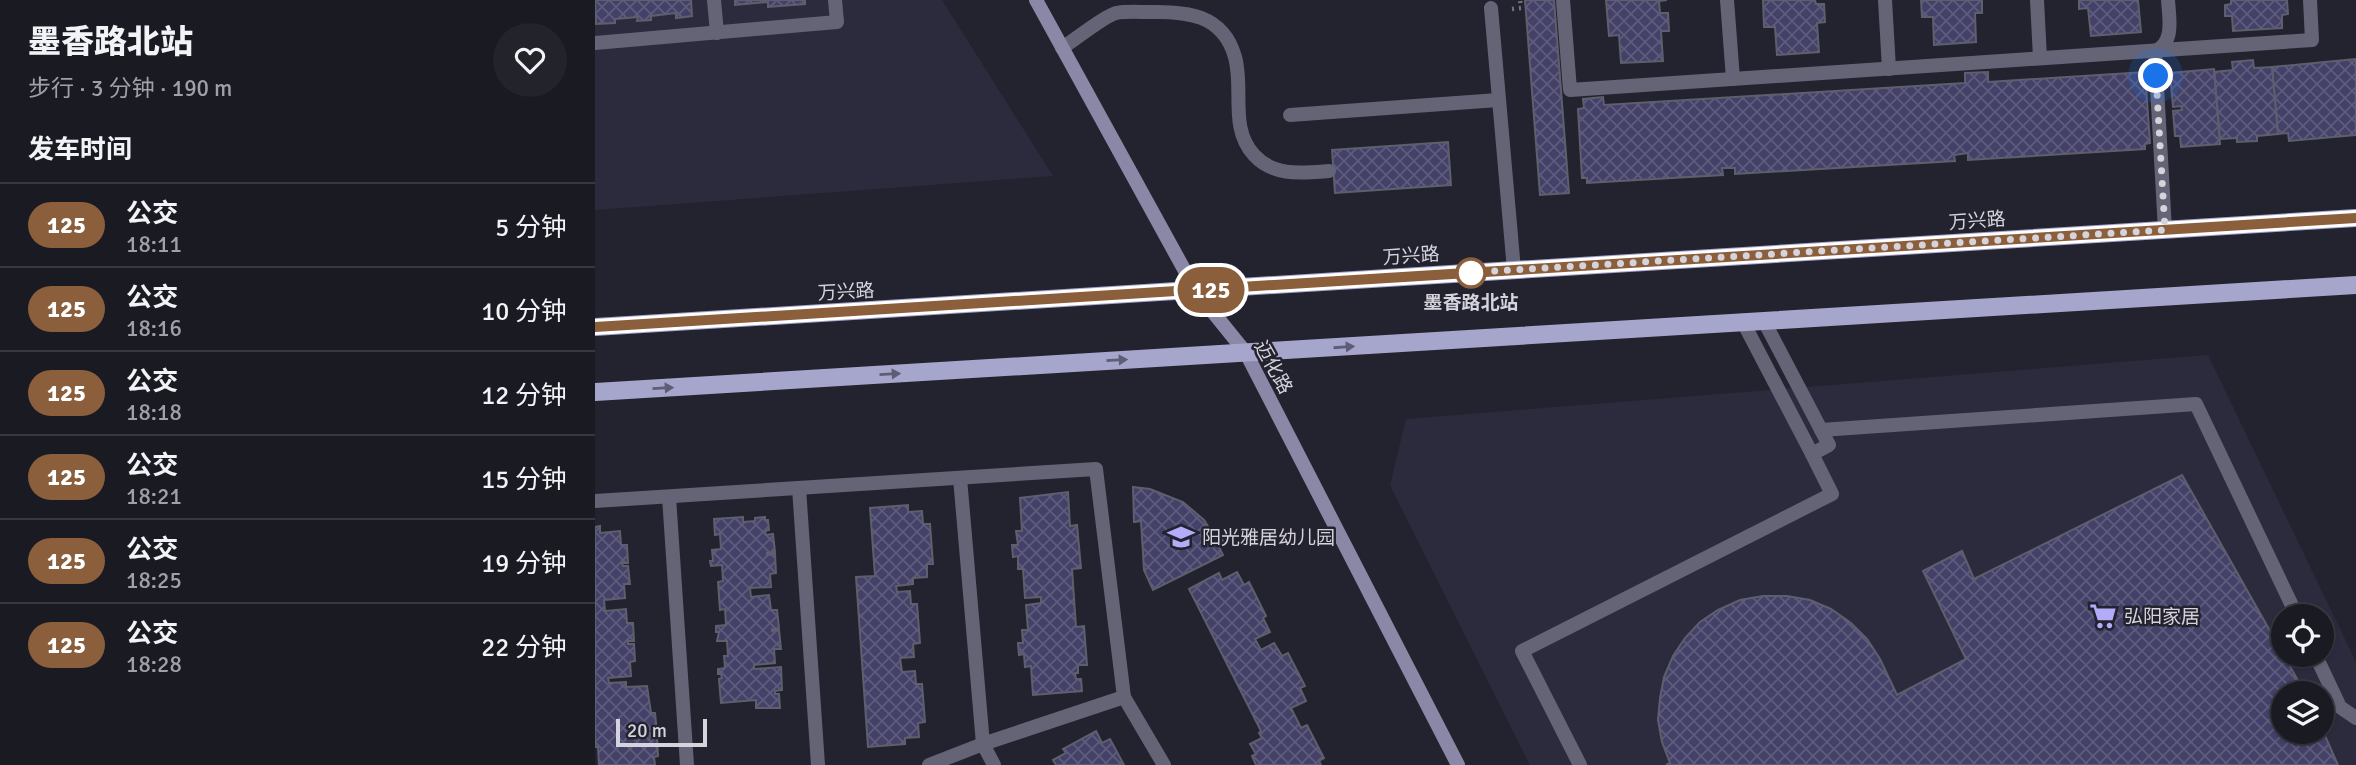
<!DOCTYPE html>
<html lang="zh">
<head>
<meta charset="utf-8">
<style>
	body { margin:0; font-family:Signika,"Noto Sans SC",sans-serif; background:#23232b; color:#f1f3f6; height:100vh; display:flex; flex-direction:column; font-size:26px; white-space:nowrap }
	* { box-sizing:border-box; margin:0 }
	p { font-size:23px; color:#9fa1a6 }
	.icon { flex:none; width:38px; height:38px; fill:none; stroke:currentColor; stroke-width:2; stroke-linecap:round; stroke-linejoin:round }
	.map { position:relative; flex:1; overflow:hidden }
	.sheet { display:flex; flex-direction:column; background:#1a1a23; width:595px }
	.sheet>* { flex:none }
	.badge { padding:0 14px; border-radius:23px; font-size:24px; line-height:46px }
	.fabs { position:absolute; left:1676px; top:604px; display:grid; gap:14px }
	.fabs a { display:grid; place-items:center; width:63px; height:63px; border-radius:50%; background:#1a1a23; box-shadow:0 2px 5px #0004,0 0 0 2px #383841; font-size:35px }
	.scale { position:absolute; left:21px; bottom:18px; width:91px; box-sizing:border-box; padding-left:7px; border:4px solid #d5d4dd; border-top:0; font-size:19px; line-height:24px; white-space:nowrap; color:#d5d4dd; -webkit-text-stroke:5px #23222f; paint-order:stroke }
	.you { position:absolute; width:35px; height:35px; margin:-18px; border:5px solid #fff; border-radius:50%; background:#1a73e8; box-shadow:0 0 0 10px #1a73e833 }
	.map>.badge { position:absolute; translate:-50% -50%; box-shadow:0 0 0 4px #fff }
	h2 { padding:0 28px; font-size:26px; line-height:63px }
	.round { display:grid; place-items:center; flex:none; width:74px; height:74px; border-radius:37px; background:#23232b }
	.overview { display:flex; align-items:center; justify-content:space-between; height:119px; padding:0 28px }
	h1 { font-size:33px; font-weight:800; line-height:52px }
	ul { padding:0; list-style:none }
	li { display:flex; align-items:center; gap:21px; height:84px; padding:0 28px; border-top:2px solid #383841 }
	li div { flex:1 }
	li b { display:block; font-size:26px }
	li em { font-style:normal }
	li .badge { min-width:77px; font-weight:700; text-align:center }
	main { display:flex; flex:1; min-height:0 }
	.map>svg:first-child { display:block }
</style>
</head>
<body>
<main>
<section class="sheet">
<div class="overview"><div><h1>墨香路北站</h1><p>步行 · 3 分钟 · 190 m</p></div><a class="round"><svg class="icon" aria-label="heart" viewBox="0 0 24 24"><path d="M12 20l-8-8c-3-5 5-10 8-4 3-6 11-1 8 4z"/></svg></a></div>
<h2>发车时间</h2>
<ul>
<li><span class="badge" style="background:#8b5e3c;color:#fff">125</span><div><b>公交</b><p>18:11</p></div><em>5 分钟</em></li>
<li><span class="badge" style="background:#8b5e3c;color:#fff">125</span><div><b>公交</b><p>18:16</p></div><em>10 分钟</em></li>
<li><span class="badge" style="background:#8b5e3c;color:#fff">125</span><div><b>公交</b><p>18:18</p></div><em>12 分钟</em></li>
<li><span class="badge" style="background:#8b5e3c;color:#fff">125</span><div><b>公交</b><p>18:21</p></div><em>15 分钟</em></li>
<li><span class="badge" style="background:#8b5e3c;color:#fff">125</span><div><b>公交</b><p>18:25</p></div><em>19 分钟</em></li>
<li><span class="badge" style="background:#8b5e3c;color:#fff">125</span><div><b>公交</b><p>18:28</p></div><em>22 分钟</em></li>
</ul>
</section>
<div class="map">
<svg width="1761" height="765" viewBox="0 0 1761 765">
	<defs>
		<pattern id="building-cross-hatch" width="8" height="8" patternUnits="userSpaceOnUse" patternTransform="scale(1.75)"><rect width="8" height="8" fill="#444168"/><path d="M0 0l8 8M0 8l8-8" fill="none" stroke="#5e5c7d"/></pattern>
	</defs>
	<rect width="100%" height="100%" fill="#23222f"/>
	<g fill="#2c2b3e" fill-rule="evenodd">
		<path d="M0 0H347L458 176 0 210Z"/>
		<path d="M1613 355 1761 662V765H935L795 485 811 419ZM1689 616H1727V654H1689ZM1689 693H1727V732H1689Z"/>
	</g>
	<g fill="url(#building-cross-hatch)" stroke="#5f5e6d" stroke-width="2">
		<path d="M0 0H96L97 16 81 18V13L56 16V20L42 21 43 17 20 19V23L1 24Z"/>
		<path d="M140 0H210V4L173 7V2L140 5Z"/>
		<path d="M930 0H959L974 193 945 195Z"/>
		<path d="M1011 0H1072L1064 1 1065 13H1073L1074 31H1066L1068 61 1026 63 1024 35 1014 36Z"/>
		<path d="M1168 0H1220L1221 4H1229L1230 22 1222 23 1224 52 1182 55 1180 27H1169Z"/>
		<path d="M1326 0H1387V13H1380L1381 42 1339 45 1338 17H1327Z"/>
		<path d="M1484 0H1543L1546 32 1496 36 1493 8 1484 9Z"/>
		<path d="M1636 0H1692L1693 14 1687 15V28L1638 31 1637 16H1630V5L1636 4Z"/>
		<path d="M1761 59V135L1694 141 1693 133 1683 134 1677 67Z"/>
		<path d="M1658 60 1659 68 1677 67 1683 134 1662 136V141L1642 142V138L1625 139 1619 72 1638 70 1637 62Z"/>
		<path d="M1619 69 1625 144 1586 147 1585 136H1580L1578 111 1587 110 1586 106 1578 107 1575 73Z"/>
		<path d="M1393 72V82L1550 72 1555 143 1550 144V149L1373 160V153L1359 155 1360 161 1140 174V168H1127L1128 175 992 183V178H987L983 109 989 108 988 99 1008 97 1009 105 1370 83V73Z"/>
		<path d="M853 142 856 185 740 193 737 150Z"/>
		<path d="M1587 475 1710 693H1689V732H1727V729L1743 765H1071L1075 763 1067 742 1063 720 1065 698 1069 677 1078 656 1090 638 1105 622 1123 610 1145 600 1168 596H1192L1215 600 1236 609 1256 623 1272 639 1285 659 1302 695 1371 659 1328 571 1367 551 1379 579Z"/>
		<path d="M538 487 555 489 588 502 609 520 616 531 623 530 629 543 624 547 628 555 558 590 549 570 546 521 539 522Z"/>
		<path d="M473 492 475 526 482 525 486 568 477 569 481 627 489 626 492 665H483V673H480L481 679H486L487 691 438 695 436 666 430 667 429 654 424 655 423 643H428L427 630H433L431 605 446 603V597L430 598 428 569H423V556L418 557 417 545H423L421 531H427L425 498Z"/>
		<path d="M313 505V512L327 511 328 524H335L338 564H332V577L318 578V584L301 586 302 592 315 591 316 604H322L325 643 318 644 319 657 305 658 307 672 320 671 321 684H327L330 722 323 723 324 737 310 738V744L273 747 261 577 280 576 275 508Z"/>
		<path d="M148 517V522L160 521V518L170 517V520H173L174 530 170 531 171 535 178 534 180 552 172 553V555L180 554 181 573 175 574 176 587 155 588 156 597 174 595 176 610H182L184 628 177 629V631L184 630 186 649H179L180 663 159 665V669L186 667 187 690 180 691V694H184L185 708H161V700L126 703 124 679 127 678 126 674H123V669L130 668 129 656H133L132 641H122L124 632H121V626L131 625 130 609 125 610 123 582 128 581 127 565 116 566 115 561H118L117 550 126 549 125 534 120 535 119 519Z"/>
		<path d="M5 526V533L25 531 26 545H32L33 563H27L28 566H33L35 584H29L30 598 9 600 10 611 31 609 32 623H38L39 641H33V644H39L40 661 35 662 36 676 13 678 14 683 31 682V687L52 686 56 713H60L62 733H55V738L62 737 63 756 59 757 60 765H4L3 747H0V527Z"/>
		<path d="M642 572 649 585 654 582 671 616 668 618 675 632 660 639 666 650 679 643 687 656 693 653 710 686 705 688 711 701 696 708 706 728 712 725 729 758 724 761 726 765H661L657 756 661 754 655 744 667 738 664 733 666 731 594 589 624 573 627 580Z"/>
		<path d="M501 731 507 743 515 739 529 765H461L458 760 471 753 468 749Z"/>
	</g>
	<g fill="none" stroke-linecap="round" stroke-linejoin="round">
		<path stroke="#73727d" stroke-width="4.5" stroke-dasharray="2 5" stroke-linecap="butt" d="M917 9 926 8 925 0"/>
		<g stroke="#656477" stroke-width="14">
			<path d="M119 0 122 33"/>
			<path d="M968 0 975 90 1717 40 1715 0"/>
			<path d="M1132 0 1138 79"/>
			<path d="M1290 0 1294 69"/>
			<path d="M1442 0 1445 58"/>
			<path d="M896 8 919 270"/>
			<path d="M0 43 242 22 240 0"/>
			<path d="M467 48C480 40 509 16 521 13 531 11 544 12 554 12 591 11 628 14 640 57 649 89 634 128 659 155 679 177 707 173 734 171"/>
			<path d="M695 115 903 100"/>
			<path d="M1570 230 1560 51C1580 43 1574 17 1573 0"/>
			<path d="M1148 322 1217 454 1234 445 1169 321"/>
			<path d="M1226 430 1601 404 1702 616"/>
			<path d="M365 478 388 744 399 765"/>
			<path d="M204 488 223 765"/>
			<path d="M74 497 92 765"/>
			<path d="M0 501 501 469 529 697 569 765"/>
			<path d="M1720 654 1745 707 1761 718"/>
			<path d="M334 765 388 744 529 697"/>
			<path d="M985 765 927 651 1237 494 1217 454"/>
		</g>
		<path stroke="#8a88a6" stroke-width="14" d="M441 0 601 291 651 353 863 765"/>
		<g stroke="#a6a5cb" stroke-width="18">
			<path d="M0 327 1761 218"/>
			<path d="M0 392 1761 285"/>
		</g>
	</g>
	<defs><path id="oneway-solid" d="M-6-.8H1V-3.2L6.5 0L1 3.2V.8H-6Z" transform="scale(1.75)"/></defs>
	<g fill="#5e5d75">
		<use href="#oneway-solid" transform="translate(749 347) rotate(-4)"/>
		<use href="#oneway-solid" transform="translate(522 360) rotate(-3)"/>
		<use href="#oneway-solid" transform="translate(295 374) rotate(-3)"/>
		<use href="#oneway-solid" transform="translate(68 388) rotate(-3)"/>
	</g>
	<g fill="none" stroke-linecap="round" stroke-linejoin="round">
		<defs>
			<path id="line" d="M0 327 1761 218"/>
		</defs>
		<use href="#line" stroke="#fff" stroke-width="16"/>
		<use href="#line" stroke="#8b5e3c" stroke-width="10"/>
		<path stroke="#d5d4dd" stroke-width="7" stroke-dasharray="0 12.6" d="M876 273H869L1570 230 1561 76"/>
	</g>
	<defs>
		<symbol id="school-bare" viewBox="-9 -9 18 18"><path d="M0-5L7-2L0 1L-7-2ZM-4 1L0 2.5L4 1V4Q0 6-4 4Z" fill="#b3adf9" stroke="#23222f" stroke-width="2.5" paint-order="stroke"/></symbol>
		<symbol id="supermarket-bare" viewBox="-9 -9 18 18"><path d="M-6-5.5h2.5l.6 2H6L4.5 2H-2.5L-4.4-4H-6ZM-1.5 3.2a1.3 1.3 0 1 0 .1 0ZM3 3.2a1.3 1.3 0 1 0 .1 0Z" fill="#b3adf9" stroke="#23222f" stroke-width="2.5" paint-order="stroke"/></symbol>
	</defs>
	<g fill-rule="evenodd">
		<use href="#school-bare" x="567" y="518" width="38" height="38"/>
		<use href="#supermarket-bare" x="1489" y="597" width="38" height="38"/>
	</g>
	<circle fill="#fff" stroke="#8b5e3c" stroke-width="3.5" cx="876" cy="273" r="14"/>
	<g text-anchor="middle" stroke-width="5" stroke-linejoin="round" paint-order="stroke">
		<g font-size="19" fill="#d5d4dd" stroke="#23222f">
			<text transform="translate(1382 220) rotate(-4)" y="7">万兴路</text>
			<text transform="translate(816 255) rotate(-4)" y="7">万兴路</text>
			<text transform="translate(251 291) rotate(-3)" y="7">万兴路</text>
			<text transform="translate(679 367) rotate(61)" y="7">迈化路</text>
		</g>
		<g font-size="19" font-weight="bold" fill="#d5d4dd" stroke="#23222f">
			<text x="876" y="309">墨香路北站</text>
		</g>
		<g font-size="19" fill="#d5d4dd" stroke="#23222f" text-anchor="start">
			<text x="607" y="544">阳光雅居幼儿园</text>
			<text x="1529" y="623">弘阳家居</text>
		</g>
	</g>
</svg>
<div class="fabs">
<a><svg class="icon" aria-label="locate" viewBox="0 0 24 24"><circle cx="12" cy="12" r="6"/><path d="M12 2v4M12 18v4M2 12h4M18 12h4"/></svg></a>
<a><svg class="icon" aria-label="layers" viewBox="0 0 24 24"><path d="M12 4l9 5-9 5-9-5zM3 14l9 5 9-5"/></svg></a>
</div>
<div class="scale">20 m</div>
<div class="you" style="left:1561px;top:76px"></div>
<b class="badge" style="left:616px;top:290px;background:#8b5e3c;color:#fff">125</b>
</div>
</main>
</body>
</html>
